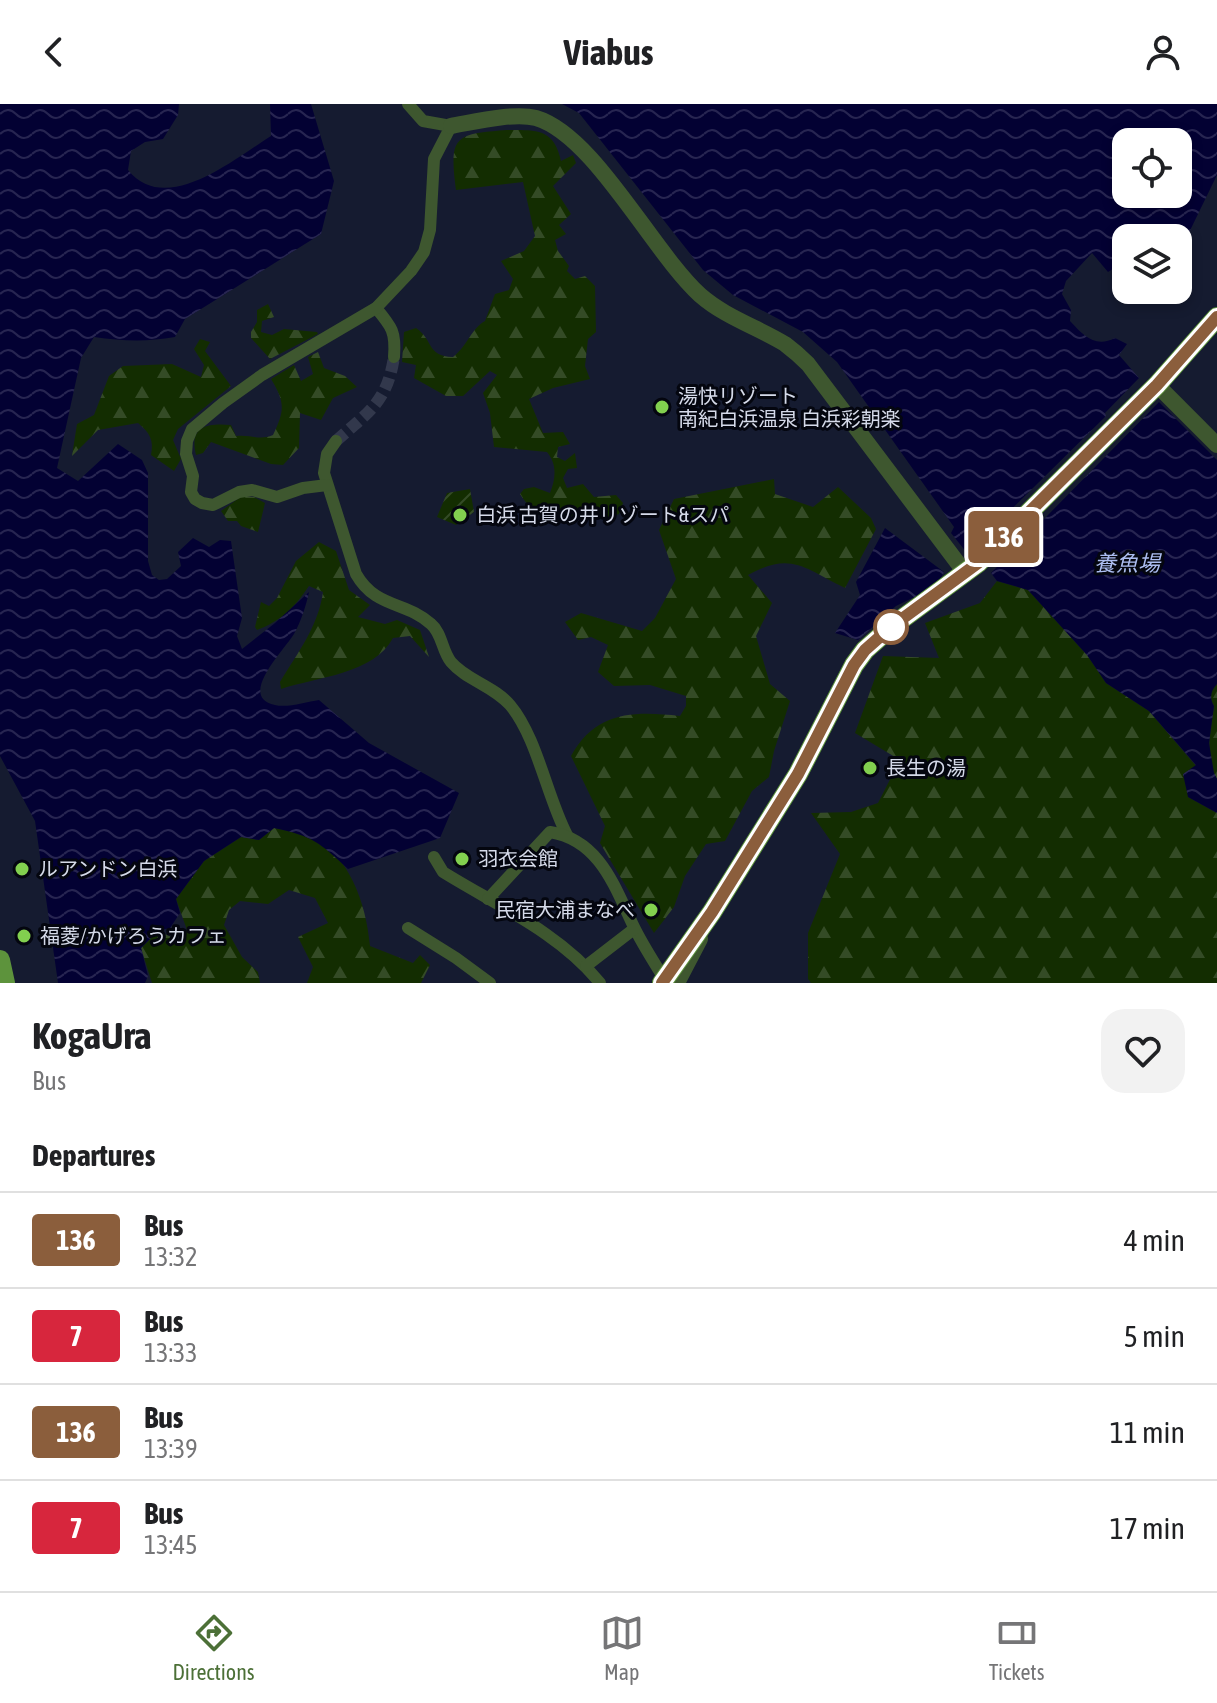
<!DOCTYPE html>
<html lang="en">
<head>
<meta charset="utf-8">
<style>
	body { margin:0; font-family:"Asap Condensed","Noto Sans JP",sans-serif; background:#f2f2f2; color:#202124; height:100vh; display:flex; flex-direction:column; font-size:30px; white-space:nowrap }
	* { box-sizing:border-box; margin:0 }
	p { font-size:26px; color:#757577 }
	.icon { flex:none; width:44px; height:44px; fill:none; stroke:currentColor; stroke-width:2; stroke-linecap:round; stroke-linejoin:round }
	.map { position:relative; height:879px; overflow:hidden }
	.drawer { display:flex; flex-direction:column; background:#fff; flex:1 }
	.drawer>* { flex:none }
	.badge { padding:0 16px; border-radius:6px; font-size:28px; line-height:52px }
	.fabs { position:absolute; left:1112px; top:24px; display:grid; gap:16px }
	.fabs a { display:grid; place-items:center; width:80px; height:80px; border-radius:16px; background:#fff; box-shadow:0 4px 12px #0003; font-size:40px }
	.map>.badge { position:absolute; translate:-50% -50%; box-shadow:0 0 0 4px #fff }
	h2 { padding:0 32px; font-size:30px; line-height:72px }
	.round { display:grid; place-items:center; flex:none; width:84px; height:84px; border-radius:24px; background:#f2f2f2 }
	.summary { display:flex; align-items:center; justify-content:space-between; height:136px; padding:0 32px }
	h1 { font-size:38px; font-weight:700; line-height:60px }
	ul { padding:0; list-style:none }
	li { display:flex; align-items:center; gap:24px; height:96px; padding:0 32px; border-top:2px solid #e0e0e0 }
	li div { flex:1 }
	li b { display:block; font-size:30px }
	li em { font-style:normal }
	li .badge { min-width:88px; font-weight:700; text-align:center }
	header { display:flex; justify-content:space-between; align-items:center; height:104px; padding:0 32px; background:#fff; font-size:36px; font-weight:700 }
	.tabs { display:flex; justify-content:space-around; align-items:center; height:112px; border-top:2px solid #e0e0e0; background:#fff; font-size:22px; color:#757577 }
	.tabs a { display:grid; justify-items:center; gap:4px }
	.tabs .current { color:#4c7037 }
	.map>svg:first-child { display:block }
</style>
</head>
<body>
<header><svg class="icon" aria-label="back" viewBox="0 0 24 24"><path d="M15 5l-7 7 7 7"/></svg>Viabus<svg class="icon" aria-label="person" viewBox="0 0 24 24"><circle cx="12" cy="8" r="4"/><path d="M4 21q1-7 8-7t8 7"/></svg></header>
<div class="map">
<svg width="1217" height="879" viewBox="0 0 1217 879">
	<defs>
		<pattern id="forest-firs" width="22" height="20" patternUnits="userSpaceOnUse" patternTransform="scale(2)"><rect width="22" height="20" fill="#132d01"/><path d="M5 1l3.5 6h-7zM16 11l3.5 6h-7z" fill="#344b26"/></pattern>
		<pattern id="garden-furrows" width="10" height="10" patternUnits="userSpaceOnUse" patternTransform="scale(2)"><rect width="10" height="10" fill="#132d01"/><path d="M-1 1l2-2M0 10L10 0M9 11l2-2" fill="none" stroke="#344b26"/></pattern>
		<pattern id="water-waves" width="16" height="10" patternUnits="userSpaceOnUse" patternTransform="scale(2)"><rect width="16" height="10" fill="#030133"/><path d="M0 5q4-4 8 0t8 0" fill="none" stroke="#272551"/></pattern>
	</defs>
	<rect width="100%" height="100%" fill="#151b30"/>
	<g fill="url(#forest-firs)">
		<path d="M507 26C536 26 554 24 561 57L573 51 576 59 553 82 571 110 559 121 566 130 555 136 558 147 569 162 567 167 575 175 585 172 595 182 596 228 588 235 585 262 590 275 553 284 529 295 543 329 563 328 570 340 558 343 557 353 565 357 575 349 577 364 568 365 563 374 567 384 583 380 594 393 616 391 623 399 619 410C596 419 596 413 574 412 570 412 567 415 562 416 544 420 529 404 520 390L524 385 534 383 550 389C556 374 557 360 547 348L494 343 490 309 483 289 497 271 490 267 463 292H446L414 274 416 261 402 258 404 228 416 224C434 236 426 252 453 253 468 241 471 225 485 217L495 190 509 186 513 175 501 157 524 147 535 132 523 78 456 86C449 32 454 30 507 26Z"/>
		<path d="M268 200 274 213 262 217 261 228 272 231 284 225 317 228 318 230 270 255 251 234V228L257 218V206Z"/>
		<path d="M200 235 210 238 205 247 231 282 178 325 173 336 181 355 174 367 151 351C154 336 150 329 138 319L98 326 72 352 77 320 94 311 109 272 123 262 172 260 201 273 204 261 194 245Z"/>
		<path d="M318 248 324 264 345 272 357 283 333 294 321 316 300 309 299 344 283 361 271 360 211 338 203 349 196 351C189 322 207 319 231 321L236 332C251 330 259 337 273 331 285 306 285 298 271 275L294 261 301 277 313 270 308 253Z"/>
		<path d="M774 375 775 390 813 403 838 383 871 414 876 425 845 484C804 464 791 447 748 471L772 499 756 532 770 580 790 597 774 647 769 673 752 687 725 737 706 740 685 772 674 803 654 829 600 739 605 722 571 652C596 607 634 607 680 612L686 602V592L650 581 614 582 598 568 608 541 591 533 578 536 565 518 581 509 642 527 655 514 676 475 659 426 674 395Z"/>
		<path d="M242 392 254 393 265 399 258 428 241 422 237 417H228L221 407Z"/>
		<path d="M319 438 336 447 349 486 370 501 358 513 385 520 397 516 420 526 429 553 410 532 393 534C374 570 317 573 281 585L280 578C298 548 318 523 323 488L309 482C295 503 281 517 257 526L255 523 261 498 269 502 277 494 296 457Z"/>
		<path d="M997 477 1028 486 1087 551 1106 579 1149 607 1196 662 1188 693 1217 709V879H811L808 875V829L840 750 811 709 851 708 878 699 900 656 855 629 883 552 939 554 925 519 980 499Z"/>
		<path d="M1217 580V675C1204 654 1211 625 1214 602 1209 594 1210 586 1217 580Z"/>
		<path d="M274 724C285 726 296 727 306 731 350 748 366 800 370 842L413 859 420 851 430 861 421 879H307L313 863 298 833 328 819 315 794 289 786 268 800 240 797 229 806 224 821 242 853 258 868 260 879H152L141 844 158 827 178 836 187 826 176 795 204 757 241 733 259 736Z"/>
	</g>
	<path fill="url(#garden-furrows)" d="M470 385 474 408 456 421 437 413 447 389Z"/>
	<g fill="url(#water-waves)" fill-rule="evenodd">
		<path d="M0 0H179L178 11 163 35 145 38 131 47 128 66C166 113 234 55 271 32L270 0H311L334 77 321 130 185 215 175 233C147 238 122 237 94 233L81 254 57 364 78 377 118 340 142 356 148 369V457L152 471 159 476 167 475 181 462 178 448 193 434 209 443 220 436 231 437 242 514 237 532 242 545 275 519 309 488C306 502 301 517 294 530 286 544 236 593 275 601 287 604 306 598 319 596L369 639 459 689 440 734 348 765C320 739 313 732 274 724L259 736 241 733 204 757 176 795 180 809 170 824 158 827 141 844 148 872 145 879H58L35 717 0 652Z"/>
		<path d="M562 0H1217V71L1181 145 1178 143V134H1163L1154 129 1151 134H1126V157L1108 168 1092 149 1066 177 1062 190 1071 206 1070 217C1084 232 1095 244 1115 234L1127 240 1119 251 1139 274 1105 309 1106 312 967 449 951 429 954 423 837 258 803 228 733 191 703 166 579 9ZM1178 38V90H1126V38Z"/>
		<path d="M1159 298 1217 356V580C1211 586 1209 594 1214 602L1209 639 1214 669 1217 675V709L1188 693 1183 670 1196 661 1149 607 1106 579 1087 551 1028 486 997 477 991 469Z"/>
		<path d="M885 424 944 468 937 482 896 502 858 536 835 529 860 491 856 478Z"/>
	</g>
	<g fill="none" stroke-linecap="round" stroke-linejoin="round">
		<path stroke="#32384c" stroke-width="12" stroke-dasharray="12 6" stroke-linecap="butt" d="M336 337C368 308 387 299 394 253"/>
		<g stroke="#3e572f" stroke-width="12">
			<path d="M376 204C392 223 396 228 394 253"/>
			<path d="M336 337 327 350 324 369 356 470C376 505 406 497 431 520 442 529 442 547 451 558 466 576 494 582 510 601 537 633 547 693 567 731"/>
			<path d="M327 381 303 384 277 393 252 386 239 388 213 401 202 399 195 395 191 388 193 372 186 350 187 337 192 325 223 299 262 271 376 204 411 167 424 148 430 126 434 55 451 22 423 17 408 0"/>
			<path d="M434 753 443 768C496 801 560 829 600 879"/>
			<path d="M488 795 550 728C599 736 614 781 633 821 642 840 654 858 665 876"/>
			<path d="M408 824 456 854 490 879"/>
			<path d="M586 862 634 825"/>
		</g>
		<g stroke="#3e572f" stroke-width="16">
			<path d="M451 22C474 18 514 8 536 14 594 31 652 147 700 191 725 213 757 223 785 240 793 246 801 253 808 260L966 470"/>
			<path d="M1157 281 1217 341"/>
			<path d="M677 879 700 835"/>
		</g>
		<g stroke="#5d933c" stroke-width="20">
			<path d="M0 856 5 879"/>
			<path d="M662 879 712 808 798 670 854 561 865 546 891 523 978 459 1157 281 1217 213"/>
		</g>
	</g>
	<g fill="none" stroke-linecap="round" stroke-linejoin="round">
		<defs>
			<path id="line" d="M662 879 712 808 798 670 854 561 865 546 891 523 978 459 1157 281 1217 213"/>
		</defs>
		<use href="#line" stroke="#fff" stroke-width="18"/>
		<use href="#line" stroke="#8b5e3c" stroke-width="12"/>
	</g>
	<g fill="#82d04f" stroke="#04060f" stroke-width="3">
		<circle cx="662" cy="303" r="8"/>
		<circle cx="460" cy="411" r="8"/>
		<circle cx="870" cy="664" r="8"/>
		<circle cx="462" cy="755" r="8"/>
		<circle cx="22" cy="765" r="8"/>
		<circle cx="651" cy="806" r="8"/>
		<circle cx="24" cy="832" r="8"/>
	</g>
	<circle fill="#fff" stroke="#8b5e3c" stroke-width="4" cx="891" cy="523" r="16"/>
	<g text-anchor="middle" stroke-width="6" stroke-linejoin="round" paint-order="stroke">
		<g font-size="20" fill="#d5dae9" stroke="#04060f" text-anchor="start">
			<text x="678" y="299">湯快リゾート<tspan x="678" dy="23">南紀白浜温泉 白浜彩朝楽</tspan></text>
			<text x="476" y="418">白浜 古賀の井リゾート&amp;スパ</text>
			<text x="886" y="671">長生の湯</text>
			<text x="478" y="762">羽衣会館</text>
			<text x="38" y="772">ルアンドン白浜</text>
			<text x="635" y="813" text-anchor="end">民宿大浦まなべ</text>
			<text x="40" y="839">福菱/かげろうカフェ</text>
		</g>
		<g font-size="22" font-style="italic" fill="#acbdf0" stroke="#04060f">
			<text x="1127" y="467">養魚場</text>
		</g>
	</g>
</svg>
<div class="fabs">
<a><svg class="icon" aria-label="locate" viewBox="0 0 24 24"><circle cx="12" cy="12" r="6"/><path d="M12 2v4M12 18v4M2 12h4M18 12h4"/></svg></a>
<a><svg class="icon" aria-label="layers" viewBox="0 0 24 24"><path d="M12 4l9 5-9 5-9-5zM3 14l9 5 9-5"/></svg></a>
</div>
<b class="badge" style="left:1004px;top:433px;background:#8b5e3c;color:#fff">136</b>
</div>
<section class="drawer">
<div class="summary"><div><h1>KogaUra</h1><p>Bus</p></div><a class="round"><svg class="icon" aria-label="heart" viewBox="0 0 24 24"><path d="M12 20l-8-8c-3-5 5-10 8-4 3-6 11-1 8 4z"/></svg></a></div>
<h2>Departures</h2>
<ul>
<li><span class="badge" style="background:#8b5e3c;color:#fff">136</span><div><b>Bus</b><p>13:32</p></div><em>4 min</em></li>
<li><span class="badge" style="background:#d7263d;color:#fff">7</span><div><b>Bus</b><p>13:33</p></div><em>5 min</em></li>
<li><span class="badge" style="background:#8b5e3c;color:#fff">136</span><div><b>Bus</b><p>13:39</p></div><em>11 min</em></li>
<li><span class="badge" style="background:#d7263d;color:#fff">7</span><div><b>Bus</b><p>13:45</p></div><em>17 min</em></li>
</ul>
</section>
<nav class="tabs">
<a class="current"><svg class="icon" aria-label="directions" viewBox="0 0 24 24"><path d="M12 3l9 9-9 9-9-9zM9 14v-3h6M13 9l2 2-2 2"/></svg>Directions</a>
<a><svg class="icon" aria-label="map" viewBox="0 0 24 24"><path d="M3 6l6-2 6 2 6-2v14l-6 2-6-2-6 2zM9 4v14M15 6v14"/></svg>Map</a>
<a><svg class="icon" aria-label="tickets" viewBox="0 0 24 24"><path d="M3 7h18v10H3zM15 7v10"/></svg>Tickets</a>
</nav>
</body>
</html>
